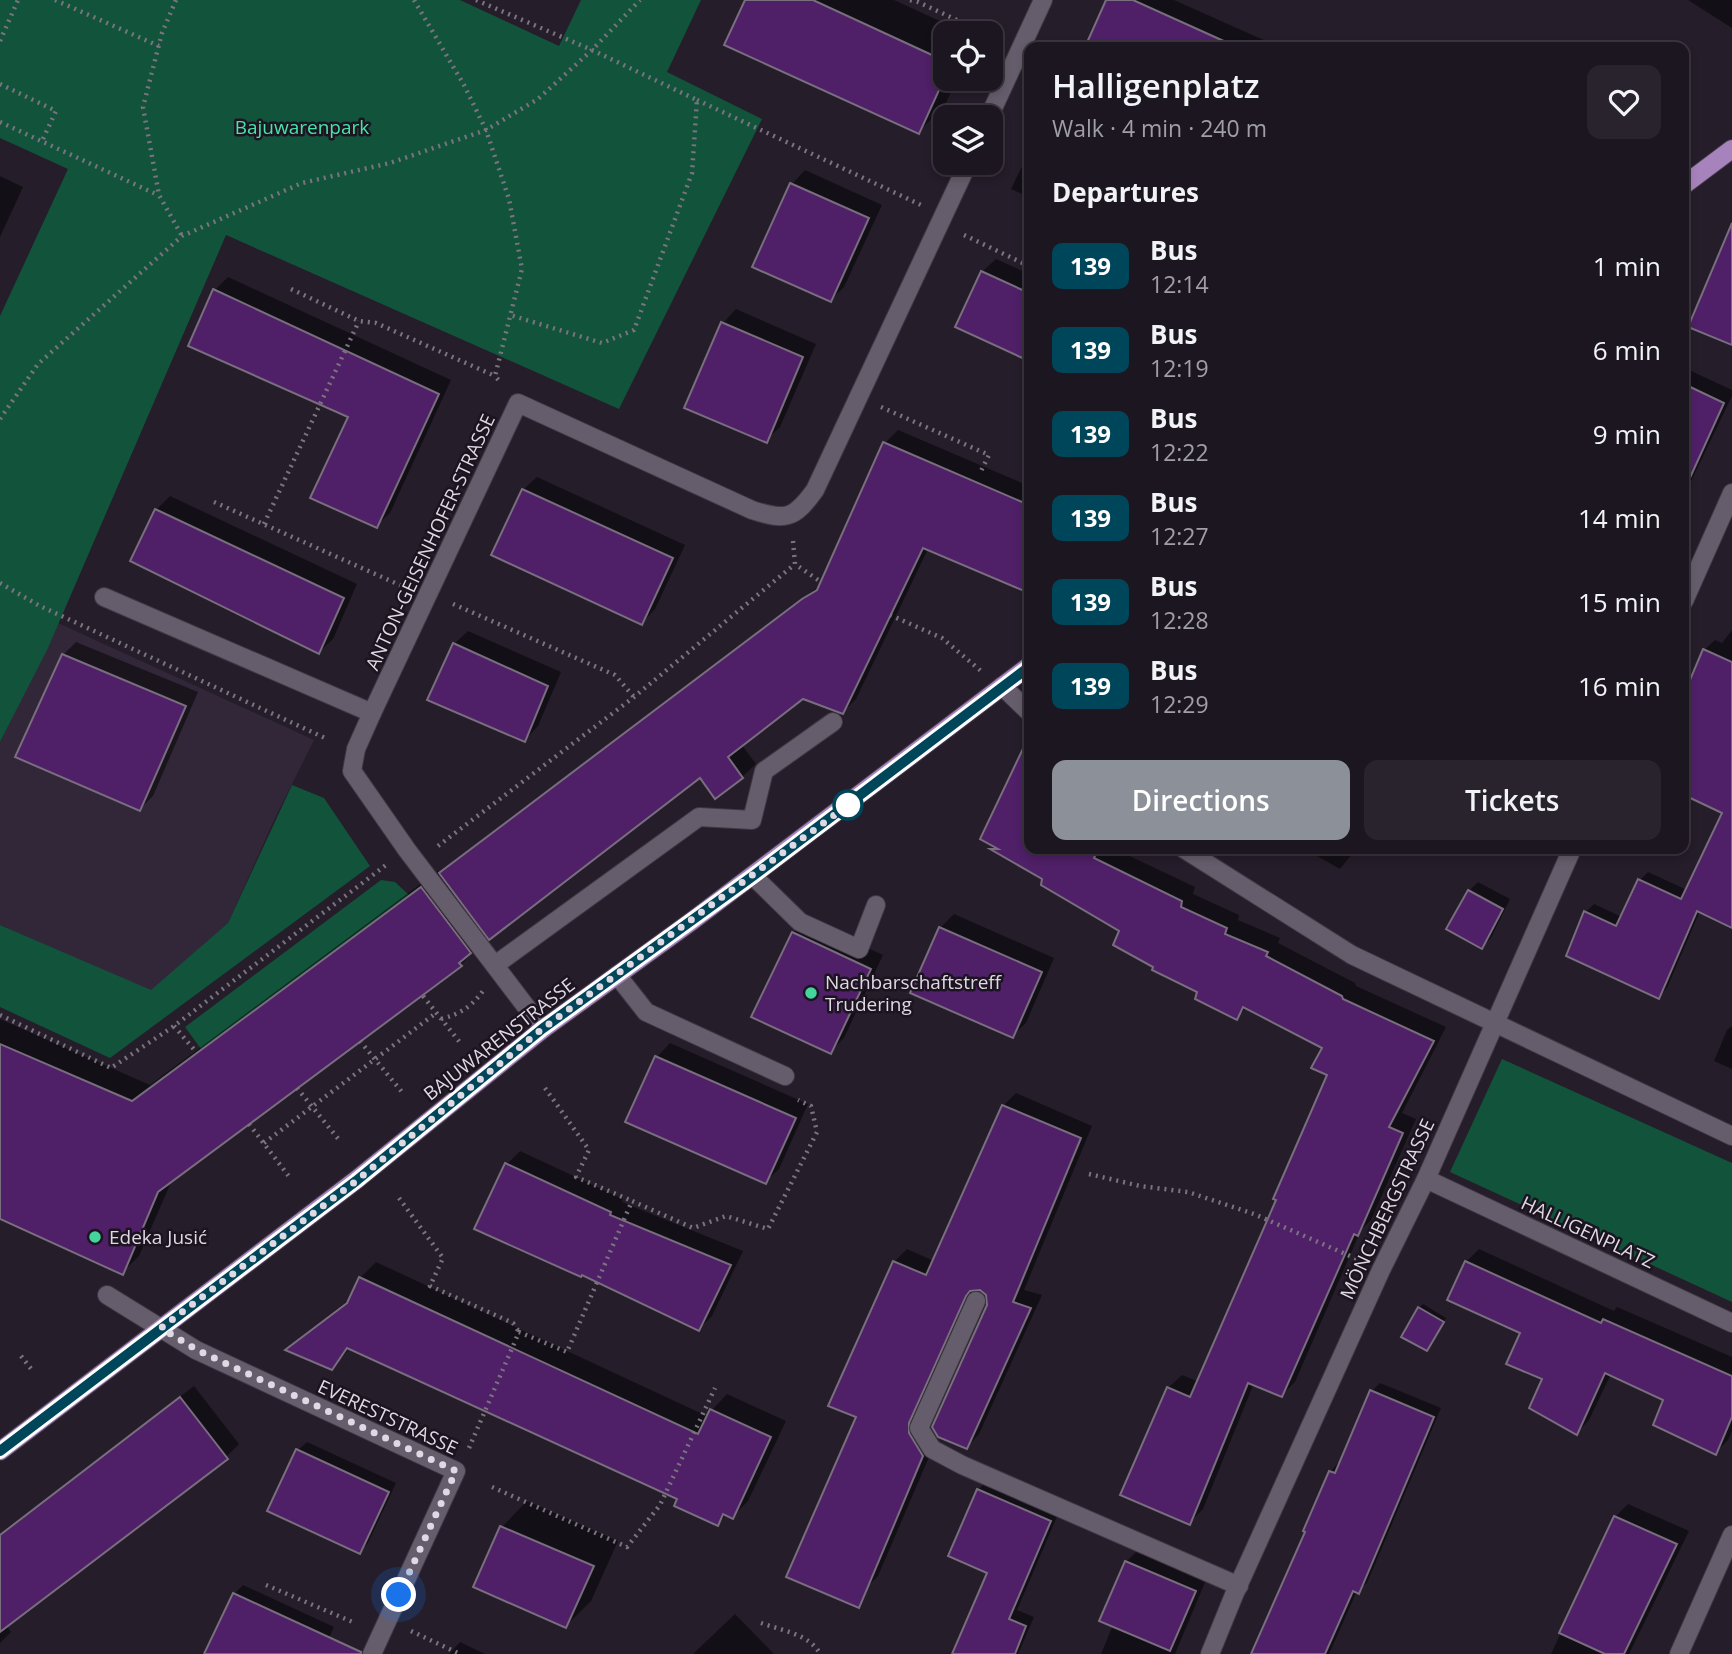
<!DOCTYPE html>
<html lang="en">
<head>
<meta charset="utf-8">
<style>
	body { margin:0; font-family:"Open Sans",sans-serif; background:#29232d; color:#f1f3f6; height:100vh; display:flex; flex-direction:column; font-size:26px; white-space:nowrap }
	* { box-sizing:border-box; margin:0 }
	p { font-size:23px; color:#a09fa5 }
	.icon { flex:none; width:38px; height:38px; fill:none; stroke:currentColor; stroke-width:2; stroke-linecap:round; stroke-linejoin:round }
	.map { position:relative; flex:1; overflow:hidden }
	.details { position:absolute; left:1024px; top:42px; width:665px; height:812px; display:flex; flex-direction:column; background:#1c1620; border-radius:14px; box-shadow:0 4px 10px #0003,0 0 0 2px #3a353e }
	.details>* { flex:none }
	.badge { padding:0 14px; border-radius:10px; font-size:24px; line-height:46px }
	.tools { position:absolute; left:933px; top:21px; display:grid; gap:14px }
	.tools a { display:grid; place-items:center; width:70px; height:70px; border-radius:14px; background:#1c1620; box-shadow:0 4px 10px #0003,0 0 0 2px #3a353e; font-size:35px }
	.you { position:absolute; width:35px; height:35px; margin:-18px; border:5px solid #fff; border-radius:50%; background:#1a73e8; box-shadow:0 0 0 10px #1a73e833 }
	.map>.badge { position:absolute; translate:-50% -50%; box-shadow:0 0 0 4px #fff }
	h2 { padding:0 28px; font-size:26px; line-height:63px }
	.round { display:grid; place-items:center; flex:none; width:74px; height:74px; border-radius:14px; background:#29232d }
	.headline { display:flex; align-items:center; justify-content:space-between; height:119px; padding:0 28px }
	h1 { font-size:33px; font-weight:600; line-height:52px }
	.cta { display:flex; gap:14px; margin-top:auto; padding:14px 28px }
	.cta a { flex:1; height:80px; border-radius:14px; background:#8c9099; color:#fff; font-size:28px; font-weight:600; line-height:80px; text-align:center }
	.cta a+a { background:#29232d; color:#f1f3f6 }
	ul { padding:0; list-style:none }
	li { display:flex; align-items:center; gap:21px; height:84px; padding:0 28px }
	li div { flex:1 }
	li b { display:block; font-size:26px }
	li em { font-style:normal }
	li .badge { min-width:77px; font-weight:700; text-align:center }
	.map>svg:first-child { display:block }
</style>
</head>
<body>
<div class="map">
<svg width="1732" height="1654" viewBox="0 0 1732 1654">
	<rect width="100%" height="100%" fill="#251d2a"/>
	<path fill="#322738" d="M58 623 314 740 274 820 228 923 151 991 0 925V742Z"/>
	<g fill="#12533b">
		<path d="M0 0H460L559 46 581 0H701L667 72 762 119 619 409 226 235 48 648 0 742V316L68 169 0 138Z"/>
		<path d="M292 785 324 798 370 866 110 1058 0 1007V925L151 990 228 923Z"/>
		<path d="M381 880 395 882 409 895 201 1049 185 1027Z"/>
		<path d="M1502 1059 1732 1163V1302L1450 1172Z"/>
	</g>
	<g fill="#0007">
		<path d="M747 0H894L966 33H945V79H957L944 107 918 132Z"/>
		<path d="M1108 0H1174L1279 47H1087Z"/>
		<path d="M1688 0H1732V28Z"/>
		<path d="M1029 152V197L1011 189Z"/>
		<path d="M805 170 882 205 844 287 831 300 792 184Z"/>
		<path d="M0 176 23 187 0 237Z"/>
		<path d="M996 259 1029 274V359L982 272Z"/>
		<path d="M228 277 451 380 390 513 376 526 350 416 215 290Z"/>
		<path d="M736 309 816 344 780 427 766 440 723 323Z"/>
		<path d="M1687 369 1732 390V396L1684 496V372Z"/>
		<path d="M898 430 1029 486V584L928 549 856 699 843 712 803 697 741 744 756 764 742 777 716 797 700 775 488 935 461 965 172 1180 139 1256 122 1273 0 1217V1019L150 1085 438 871 441 874 455 860 823 583 885 443Z"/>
		<path d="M537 477 685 545 655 609 642 623 523 490Z"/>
		<path d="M170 496 357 584 333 639 319 652 156 510Z"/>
		<path d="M1732 630V816L1684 793V699L1704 650 1715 640 1722 643Z"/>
		<path d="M468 631 561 672 538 726 525 740 454 644Z"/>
		<path d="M76 642 198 692 153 796 140 809 63 655Z"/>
		<path d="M1029 764V849H1115L1195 887 1193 894 1239 915 1238 920 1280 938 1278 943 1355 983 1356 986 1446 1027 1402 1113 1416 1119 1371 1220 1361 1230 1295 1382 1282 1395 1254 1383 1203 1509 1189 1523 1168 1388 1182 1375 1199 1382 1279 1199 1329 1074 1324 1047 1247 1007 1236 1018 1199 991 1155 966 1121 931 1015 862Z"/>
		<path d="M1732 848V926L1700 911 1667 988 1659 997 1586 912 1594 904 1622 917 1640 880 1648 872 1687 890Z"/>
		<path d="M1305 849H1356L1340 869Z"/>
		<path d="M1478 882 1510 899 1491 938 1482 947 1448 929 1469 891Z"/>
		<path d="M954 914 1054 958 1026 1023 1012 1036 940 928Z"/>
		<path d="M806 919 883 955 844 1038 830 1052 793 933Z"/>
		<path d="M1732 1026V1069L1714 1061 1727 1030Z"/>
		<path d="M670 1043 808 1104 779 1169 765 1182 628 1121 657 1057Z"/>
		<path d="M1016 1093 1092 1126 1024 1290 1042 1295 979 1434 967 1447 988 1306 987 1294 975 1287 920 1410 935 1443 878 1576 851 1603 858 1416 894 1262 907 1249 934 1261 1003 1106Z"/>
		<path d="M520 1151 623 1199 622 1202 743 1251 712 1316 699 1329 507 1164Z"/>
		<path d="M1479 1249 1614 1311 1617 1307 1732 1357V1431L1728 1440 1715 1453 1665 1399 1611 1374 1589 1420 1577 1433 1544 1379 1522 1332 1466 1262Z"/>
		<path d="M376 1262 709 1417 712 1410 727 1394 786 1421 748 1501 733 1516 727 1514 717 1524 679 1498 351 1347 332 1368 288 1350 303 1335 351 1298 360 1278Z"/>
		<path d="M1423 1304 1446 1318 1427 1349 1419 1308Z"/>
		<path d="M1380 1383 1441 1408 1367 1583 1357 1591 1329 1654H1252L1307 1531 1330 1472 1338 1463 1340 1464 1372 1391Z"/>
		<path d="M194 1386 239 1444 226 1457 6 1625 11 1632 0 1643V1534Z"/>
		<path d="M307 1442 396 1483 368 1543 360 1552 298 1450Z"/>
		<path d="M987 1481 1059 1512 1017 1610 1034 1617 1018 1654H954L989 1572 978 1490Z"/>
		<path d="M527 1501 618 1541 591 1601 566 1626 502 1527Z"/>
		<path d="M1628 1504 1689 1531 1629 1654H1551L1615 1517Z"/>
		<path d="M1138 1550 1206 1580 1175 1654H1101L1113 1625 1126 1562Z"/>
		<path d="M243 1585 334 1627 321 1654H207L234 1594Z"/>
		<path d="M735 1614 774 1654H693Z"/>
		<path d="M460 1642 485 1654H449Z"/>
	</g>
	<g fill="#4f1f67" stroke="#786e7e" stroke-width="2">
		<path d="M745 0H813L945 61V77L919 134 724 45Z"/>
		<path d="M1106 0H1133L1237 47H1085Z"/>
		<path d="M790 183 869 218 831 302 752 267Z"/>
		<path d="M1732 223V345L1688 327Z"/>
		<path d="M981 271 1029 293V361L955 327Z"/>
		<path d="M213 289 439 394 377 528 310 498 348 417 188 346Z"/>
		<path d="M721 322 803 357 767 443 684 408Z"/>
		<path d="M1684 384 1724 403 1684 491Z"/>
		<path d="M883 442 1029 505V593L923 548 843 714 803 699 728 757 743 778 715 799 700 778 489 940 439 873 802 599 817 590Z"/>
		<path d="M522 489 673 558 642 625 491 555Z"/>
		<path d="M155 509 344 598 319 654 130 561Z"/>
		<path d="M453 643 548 686 525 742 427 700Z"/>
		<path d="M1703 649 1732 662V928L1697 911 1659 999 1566 956 1584 911 1616 926 1638 879 1681 899 1722 813 1684 795V694Z"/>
		<path d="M62 654 186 706 140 811 15 757Z"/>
		<path d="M1029 736V849H1098L1094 858 1182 901 1181 907 1227 928 1225 934 1268 952 1266 956 1342 996 1343 999 1434 1041 1389 1127 1403 1133 1358 1236 1354 1234 1282 1397 1248 1383 1190 1525 1120 1495 1167 1387 1190 1397 1276 1200 1273 1199 1327 1075 1311 1068 1322 1048 1243 1007 1237 1020 1195 999 1197 992 1152 970 1153 967 1113 945 1119 931 1041 885 1042 879 990 849H998L980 839Z"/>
		<path d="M421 887 471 953 459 963 462 966 158 1192 123 1275 0 1219V1044L132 1101Z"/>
		<path d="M1468 890 1503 909 1482 949 1446 929Z"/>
		<path d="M939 927 1042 972 1013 1038 910 993Z"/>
		<path d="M792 932 871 969 831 1054 751 1017Z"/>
		<path d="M655 1056 796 1118 766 1184 625 1122Z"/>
		<path d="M1002 1105 1081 1138 1013 1302 1031 1308 967 1449 938 1437 932 1427 987 1305 986 1295 980 1290 970 1291 966 1296 909 1423V1433L923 1456 859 1608 786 1577 856 1417 828 1406 893 1261 926 1275Z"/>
		<path d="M505 1163 611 1212 610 1215 731 1265 699 1331 582 1275 581 1277 474 1229Z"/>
		<path d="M1465 1261 1601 1323 1603 1319 1732 1376V1417L1716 1455 1653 1425 1663 1400 1605 1373 1577 1435 1529 1408 1542 1379 1506 1364 1520 1333 1447 1300Z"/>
		<path d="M359 1277 698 1434 710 1409 771 1437 733 1519 723 1514 718 1526 674 1506 677 1499 347 1348 332 1370 285 1350 347 1303Z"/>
		<path d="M1418 1307 1444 1322 1427 1351 1401 1337Z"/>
		<path d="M1370 1390 1434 1417 1359 1594 1353 1591 1325 1654H1251L1305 1532 1303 1531 1329 1471 1335 1473Z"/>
		<path d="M180 1397 228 1459 0 1632V1535Z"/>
		<path d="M296 1449 389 1492 360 1554 267 1511Z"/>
		<path d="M977 1489 1051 1521 1009 1619 1026 1626 1015 1654H952L987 1573 948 1556Z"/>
		<path d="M1614 1516 1677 1544 1624 1654H1605L1559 1633Z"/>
		<path d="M500 1526 594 1566 566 1628 473 1587Z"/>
		<path d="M1125 1561 1196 1591 1170 1651 1099 1621Z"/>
		<path d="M233 1593 361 1652V1654H204Z"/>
	</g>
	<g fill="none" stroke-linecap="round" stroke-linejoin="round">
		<defs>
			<g id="minor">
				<path d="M989 117 1043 0"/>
				<path d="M104 597 372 713"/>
				<path d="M1684 601 1732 493"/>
				<path d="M1002 686 1029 712"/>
				<path d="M1184 849 1352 955 1732 1136"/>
				<path d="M753 876 800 922 859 949 876 905"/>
				<path d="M495 965 699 817 752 820 764 771 833 722"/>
				<path d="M617 975 646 1012 785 1076"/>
				<path d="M543 1029 407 850 352 771 356 749 372 713 518 403 752 510C786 521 794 519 815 490L968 163"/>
				<path d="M1426 1179 1732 1323"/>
				<path d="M107 1295 196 1350 456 1471 372 1654"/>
				<path d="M976 1301 919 1428 932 1449 962 1465 1239 1586"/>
				<path d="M1210 1654 1234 1595 1381 1270 1426 1179 1572 849"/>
				<path d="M1679 1654 1732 1535"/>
			</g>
			<g id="major">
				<path d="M1684 185 1732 149"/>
				<path d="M0 1451 356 1180 543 1029 692 921 1029 666"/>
			</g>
		</defs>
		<use href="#minor" stroke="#403944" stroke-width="20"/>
		<use href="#major" stroke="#403944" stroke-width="20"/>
		<g stroke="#7a747f" stroke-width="4.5" stroke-dasharray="2 5" stroke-linecap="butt">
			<path d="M55 0 159 46"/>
			<path d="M176 0 162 33 143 107 159 195 182 236"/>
			<path d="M414 0 464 85 486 130 509 199 522 269 495 376 501 383"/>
			<path d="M476 0 592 50 697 100 692 173 634 330 602 343 510 315"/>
			<path d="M910 0 918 2 985 33"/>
			<path d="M0 41 18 0"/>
			<path d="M0 84 56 111 42 141"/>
			<path d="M697 100 921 205"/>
			<path d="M0 122 158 195"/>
			<path d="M964 235 1029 266"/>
			<path d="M291 289 359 321 376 323 495 376"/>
			<path d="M881 407 989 455 981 471"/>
			<path d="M0 419 38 364 182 236 302 183 390 163 486 130 538 99 592 50 640 0"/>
			<path d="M214 502 402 586"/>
			<path d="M264 524 359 321"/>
			<path d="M793 541 795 564 821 582"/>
			<path d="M0 583 40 606 325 738"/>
			<path d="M453 604 615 675 634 697"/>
			<path d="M890 615 942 638 981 671"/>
			<path d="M438 846 634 697 795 564"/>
			<path d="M423 996 462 1045"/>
			<path d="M0 1015 111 1068 174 1026 386 865"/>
			<path d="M441 1019C460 1014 471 1007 483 991"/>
			<path d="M174 1026 197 1053"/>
			<path d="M360 1041 402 1092"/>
			<path d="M297 1088 340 1141"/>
			<path d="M545 1088 589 1150 576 1177 632 1201"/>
			<path d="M249 1124 291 1179"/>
			<path d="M264 1143 436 1013"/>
			<path d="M1089 1174 1140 1186 1188 1192 1254 1214 1357 1259"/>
			<path d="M399 1198 443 1258 430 1286 513 1323 519 1332"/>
			<path d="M21 1356 32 1370"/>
			<path d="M469 1448 519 1332 567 1352 632 1201 693 1228 726 1216 768 1229 817 1132 811 1106 798 1100"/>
			<path d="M492 1487 627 1547 660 1505 715 1388"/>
			<path d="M266 1585 355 1623"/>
			<path d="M761 1623C780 1630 810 1634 820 1654"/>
			<path d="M411 1631 460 1654"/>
		</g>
		<use href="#minor" stroke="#665d6c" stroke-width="18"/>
		<use href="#major" stroke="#a783bd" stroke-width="18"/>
	</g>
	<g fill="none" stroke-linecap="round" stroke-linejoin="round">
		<defs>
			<path id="line" d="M0 1451 356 1181 542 1029 753 876 1029 667"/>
		</defs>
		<use href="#line" stroke="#fff" stroke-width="16"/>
		<use href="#line" stroke="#00465a" stroke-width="10"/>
		<path stroke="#ded9e2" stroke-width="7" stroke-dasharray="0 12.6" d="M399 1595 456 1471 197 1350 161 1328 356 1181 542 1029 848 805"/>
	</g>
	<circle fill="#fff" stroke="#00465a" stroke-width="3.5" cx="848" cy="805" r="14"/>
	<g fill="#46d49e" stroke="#1c1420" stroke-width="2.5">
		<circle cx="811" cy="993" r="7"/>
		<circle cx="95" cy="1237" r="7"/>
	</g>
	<g text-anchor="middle" stroke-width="5" stroke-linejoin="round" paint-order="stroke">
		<g font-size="19" fill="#46e4a9" stroke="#1c1420">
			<text x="302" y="134">Bajuwarenpark</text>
		</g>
		<g font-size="19" fill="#ded9e2" stroke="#1c1420">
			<text transform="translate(430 542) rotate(-65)" y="7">ANTON-GEISENHOFER-STRASSE</text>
			<text transform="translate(499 1039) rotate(-38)" y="7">BAJUWARENSTRASSE</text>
			<text transform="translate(1387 1209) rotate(-65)" y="7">MÖNCHBERGSTRASSE</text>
			<text transform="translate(1588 1232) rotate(25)" y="7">HALLIGENPLATZ</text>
			<text transform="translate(388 1417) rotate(25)" y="7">EVERESTSTRASSE</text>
		</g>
		<g font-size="19" fill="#ded9e2" stroke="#1c1420" text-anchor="start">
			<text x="825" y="989">Nachbarschaftstreff<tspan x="825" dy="22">Trudering</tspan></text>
			<text x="109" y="1244">Edeka Jusić</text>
		</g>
	</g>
</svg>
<div class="tools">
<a><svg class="icon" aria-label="locate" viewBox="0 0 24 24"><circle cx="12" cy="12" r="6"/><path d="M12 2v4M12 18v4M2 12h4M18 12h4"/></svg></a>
<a><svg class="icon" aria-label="layers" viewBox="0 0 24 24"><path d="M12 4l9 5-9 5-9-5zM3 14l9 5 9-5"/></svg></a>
</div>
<div class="you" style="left:399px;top:1595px"></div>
<section class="details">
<div class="headline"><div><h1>Halligenplatz</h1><p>Walk · 4 min · 240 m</p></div><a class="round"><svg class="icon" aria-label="heart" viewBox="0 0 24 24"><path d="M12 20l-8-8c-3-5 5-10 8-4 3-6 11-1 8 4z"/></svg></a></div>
<h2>Departures</h2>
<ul>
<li><span class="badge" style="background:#00465a;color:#fff">139</span><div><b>Bus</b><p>12:14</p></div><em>1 min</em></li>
<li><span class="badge" style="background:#00465a;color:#fff">139</span><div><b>Bus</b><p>12:19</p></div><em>6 min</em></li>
<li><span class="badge" style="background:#00465a;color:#fff">139</span><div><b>Bus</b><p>12:22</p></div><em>9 min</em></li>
<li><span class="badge" style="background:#00465a;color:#fff">139</span><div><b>Bus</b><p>12:27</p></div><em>14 min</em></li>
<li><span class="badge" style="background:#00465a;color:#fff">139</span><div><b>Bus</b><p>12:28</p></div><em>15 min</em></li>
<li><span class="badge" style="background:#00465a;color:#fff">139</span><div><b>Bus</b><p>12:29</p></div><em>16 min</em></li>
</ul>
<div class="cta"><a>Directions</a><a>Tickets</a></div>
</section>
</div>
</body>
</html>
